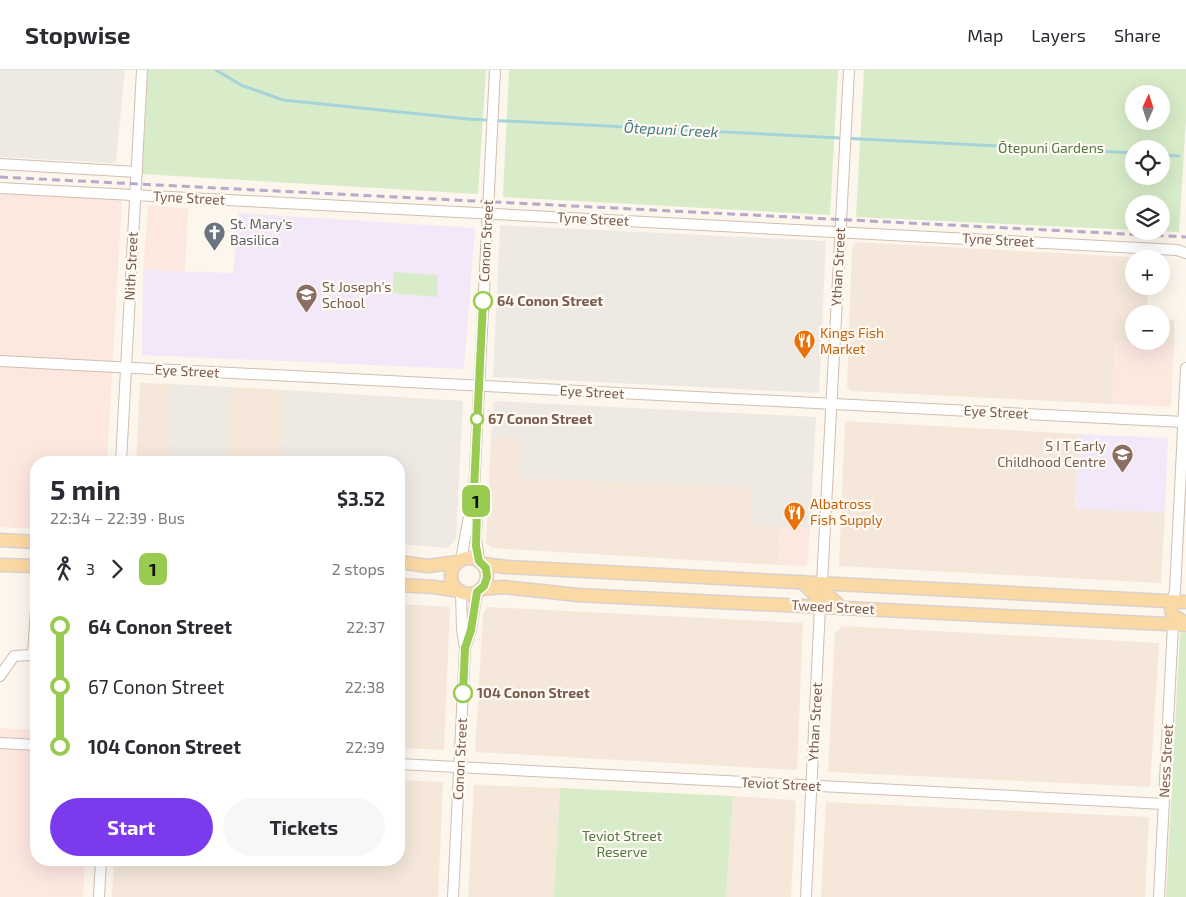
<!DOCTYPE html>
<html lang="en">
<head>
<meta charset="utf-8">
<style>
	body { margin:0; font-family:"Exo 2",sans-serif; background:#f7f7f7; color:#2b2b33; height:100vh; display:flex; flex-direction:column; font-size:19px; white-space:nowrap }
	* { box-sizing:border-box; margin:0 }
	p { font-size:16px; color:#7c7c81 }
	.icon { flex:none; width:28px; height:28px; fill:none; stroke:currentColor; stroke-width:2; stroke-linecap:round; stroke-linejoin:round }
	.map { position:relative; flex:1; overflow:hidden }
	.sheet { position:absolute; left:30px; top:386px; width:375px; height:410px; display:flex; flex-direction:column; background:#fff; border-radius:20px; box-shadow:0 5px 20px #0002 }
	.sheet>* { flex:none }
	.badge { padding:0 10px; border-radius:8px; font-size:18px; line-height:32px }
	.needle { width:32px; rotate:3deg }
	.buttons { position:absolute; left:1125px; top:15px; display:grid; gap:10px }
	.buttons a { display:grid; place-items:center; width:45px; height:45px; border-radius:50%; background:#fff; box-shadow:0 5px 20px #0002; font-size:25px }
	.map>.badge { position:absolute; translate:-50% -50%; box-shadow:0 0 0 2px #fff }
	.legs { display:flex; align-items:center; gap:8px; height:55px; padding:0 20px; font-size:16px }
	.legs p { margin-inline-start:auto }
	.headline { display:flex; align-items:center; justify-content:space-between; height:85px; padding:0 20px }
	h1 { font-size:28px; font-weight:700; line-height:38px }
	.button { display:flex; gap:10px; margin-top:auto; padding:10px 20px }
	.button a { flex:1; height:58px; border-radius:30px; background:#7c3aed; color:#fff; font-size:20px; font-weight:700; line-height:58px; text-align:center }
	.button a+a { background:#f7f7f7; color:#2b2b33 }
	ul { padding:0 20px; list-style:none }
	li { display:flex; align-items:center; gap:18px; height:60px; font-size:19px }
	li i { display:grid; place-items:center; width:8px; height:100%; margin:0 6px; background:currentColor }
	li i::after { content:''; width:12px; height:12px; margin:-6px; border:4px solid; border-radius:50%; background:#fff }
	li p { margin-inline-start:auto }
	li:first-child i { background:linear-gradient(#0000 50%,currentColor 0) }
	li:last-child i { background:linear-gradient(currentColor 50%,#0000 0) }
	header { display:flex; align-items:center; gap:30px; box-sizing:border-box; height:70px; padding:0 25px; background:#fff; border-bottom:1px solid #e1e1e2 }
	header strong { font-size:24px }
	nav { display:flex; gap:28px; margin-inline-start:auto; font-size:18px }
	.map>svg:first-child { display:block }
</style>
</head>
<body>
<header>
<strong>Stopwise</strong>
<nav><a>Map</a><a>Layers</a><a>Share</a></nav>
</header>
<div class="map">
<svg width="1186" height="827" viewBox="0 0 1186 827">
	<rect width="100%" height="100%" fill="#fdf6ec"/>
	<g fill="#f5e8da">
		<path d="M855 172 1149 188 1134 189V216H1148L1147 244H1134V271H1161V249L1174 250V275L1115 272 1112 334 851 321 847 316 852 179Z"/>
		<path d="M140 313 171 314 168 387 225 391 229 317 284 320 282 392H136Z"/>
		<path d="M845 351 1079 364 1075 439 1165 442 1161 513 839 496Z"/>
		<path d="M491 367 520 368 519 408 751 417 753 455 780 456 778 495 492 478 486 473Z"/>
		<path d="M399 534 450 537 444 680 399 678Z"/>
		<path d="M487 537 803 553 797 700 475 682 483 545Z"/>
		<path d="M842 556 1159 573 1150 717 828 702 835 563Z"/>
		<path d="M399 710 443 712 438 827H112L114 790H399Z"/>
		<path d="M474 715 560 718 554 827H468Z"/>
		<path d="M733 726 794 730 796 734 791 827H726Z"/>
		<path d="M826 732 1149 747 1145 827H821Z"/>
	</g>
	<g fill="#fde8e0">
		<path d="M0 123 122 130 107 392H36V459L0 457Z"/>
		<path d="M148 135 188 139 185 201 143 200Z"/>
		<path d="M1115 272 1174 275 1171 337 1112 334Z"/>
		<path d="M780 456 810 458 807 496 778 495Z"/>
		<path d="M0 658 36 660V790H85L83 827H0Z"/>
	</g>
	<g fill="#efe9e4">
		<path d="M0 0H125L116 91 113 93 0 87Z"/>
		<path d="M500 155 826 171 819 323 493 307Z"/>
		<path d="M171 314 229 317 226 391 168 388Z"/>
		<path d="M284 320 463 331 456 469 448 478 399 474V392H356L317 389 316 392H282Z"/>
		<path d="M495 331 816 347 810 458 753 455 751 417 518 408 520 369 491 367 493 333Z"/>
	</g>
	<g fill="#f3e8fa">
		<path d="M239 143 475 158 464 299 142 285 143 200 233 203Z"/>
		<path d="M1079 364 1168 368 1165 442 1075 439Z"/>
	</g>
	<g fill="#d8ecc9" fill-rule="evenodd">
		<path d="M148 0H486L478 124 142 104Z"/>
		<path d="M509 0H838L830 145 503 127Z"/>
		<path d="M864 0H1186V48L1179 162 1156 161H1161V134H1134V160L856 147ZM1134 24H1161V51H1134ZM1134 79H1161V106H1134Z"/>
		<path d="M394 202 438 205 437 227 392 223Z"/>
		<path d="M1180 563H1186V827H1166Z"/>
		<path d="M560 718 733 726 726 827H554Z"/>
	</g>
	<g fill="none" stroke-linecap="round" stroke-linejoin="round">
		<g stroke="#a5d3da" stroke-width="3">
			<path d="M216 0 241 15 283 30 468 49 1134 83"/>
			<path d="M1161 85 1179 86"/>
		</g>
		<defs>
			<g id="minor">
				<path d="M0 94 137 102"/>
				<path d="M0 118 1177 180 1186 183"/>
				<path d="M0 291 1183 352"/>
				<path d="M121 392 142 0"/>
				<path d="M461 490 473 424"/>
				<path d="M479 491 476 467 477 438 474 419 495 0"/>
				<path d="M822 513 849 0"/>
				<path d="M1172 531 1175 521 1186 298"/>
				<path d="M466 575 471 560 477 522"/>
				<path d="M0 606 14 586 31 585 33 583 36 540"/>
				<path d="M0 673 36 675"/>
				<path d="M399 694 1164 734"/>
				<path d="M99 827 101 790"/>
				<path d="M453 827 465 578 462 559 461 522"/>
				<path d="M806 827 820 537"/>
				<path d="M1159 827 1173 555"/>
			</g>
			<g id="major">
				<path d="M0 470 36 472"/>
				<circle cx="469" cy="506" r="18"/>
				<path d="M399 492 428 496 458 492"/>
				<path d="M483 494 506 497 1186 532"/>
				<path d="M0 495 36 496"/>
				<path d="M802 512 816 526 820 537"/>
				<path d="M822 513 829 526 842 538"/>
				<path d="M399 515 434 517 460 521"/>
				<path d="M481 519 504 517 578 525 1186 555"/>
				<path d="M1172 531C1168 546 1175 546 1186 553"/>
			</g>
		</defs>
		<use href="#minor" stroke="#d1beb0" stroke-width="12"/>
		<use href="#major" stroke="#dad1cd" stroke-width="15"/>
		<use href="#minor" stroke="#fff" stroke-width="10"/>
		<use href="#major" stroke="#fbd9a5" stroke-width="12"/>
		<path stroke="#b9a8c9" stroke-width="3" stroke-dasharray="8 5" stroke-linecap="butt" d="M0 107 1186 167"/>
	</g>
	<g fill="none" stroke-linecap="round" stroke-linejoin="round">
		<defs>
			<path id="line-1" d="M463 623 465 578 471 560 477 522 484 516 487 507 486 498 479 491 476 476 477 438 474 419 483 231"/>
		</defs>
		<use href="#line-1" stroke="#fff" stroke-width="11"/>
		<use href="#line-1" stroke="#99cb50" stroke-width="8"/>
	</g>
	<defs>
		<symbol id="church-pin" viewBox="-11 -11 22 30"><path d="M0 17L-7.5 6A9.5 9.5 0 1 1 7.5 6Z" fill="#6b7280" stroke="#fffaf3"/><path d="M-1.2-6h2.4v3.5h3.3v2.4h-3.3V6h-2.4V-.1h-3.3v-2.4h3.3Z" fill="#fff"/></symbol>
		<symbol id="school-pin" viewBox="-11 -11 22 30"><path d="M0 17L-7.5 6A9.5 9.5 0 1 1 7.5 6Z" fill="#8d6e63" stroke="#fffaf3"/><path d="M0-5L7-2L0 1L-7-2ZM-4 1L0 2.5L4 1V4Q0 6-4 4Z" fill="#fff"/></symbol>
		<symbol id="restaurant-pin" viewBox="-11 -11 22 30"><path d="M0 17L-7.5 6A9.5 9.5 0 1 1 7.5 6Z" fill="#e8710a" stroke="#fffaf3"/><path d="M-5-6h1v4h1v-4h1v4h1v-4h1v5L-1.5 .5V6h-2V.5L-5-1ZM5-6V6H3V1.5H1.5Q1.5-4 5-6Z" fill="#fff"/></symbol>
	</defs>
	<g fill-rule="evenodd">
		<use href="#church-pin" x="202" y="150" width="25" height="34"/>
		<use href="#school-pin" x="294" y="212" width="25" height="34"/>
		<use href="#restaurant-pin" x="792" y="258" width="25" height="34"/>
		<use href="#school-pin" x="1110" y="372" width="25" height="34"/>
		<use href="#restaurant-pin" x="782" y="430" width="25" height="34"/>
	</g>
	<g fill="#fff" stroke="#99cb50" stroke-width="2.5">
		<circle cx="483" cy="231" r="9"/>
		<circle cx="477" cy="349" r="6"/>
		<circle cx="463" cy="623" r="9"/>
	</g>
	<g text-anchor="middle" stroke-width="4.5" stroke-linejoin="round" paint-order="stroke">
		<g font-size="14" fill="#537a41" stroke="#fffaf3">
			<text x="1051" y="83">Ōtepuni Gardens</text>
			<text x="622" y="771">Teviot Street<tspan x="622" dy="16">Reserve</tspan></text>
		</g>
		<g font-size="14" fill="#7a5c4d" stroke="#fffaf3">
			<text transform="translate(189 128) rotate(3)" y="5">Tyne Street</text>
			<text transform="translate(593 149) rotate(3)" y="5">Tyne Street</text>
			<text transform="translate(998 170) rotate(3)" y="5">Tyne Street</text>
			<text transform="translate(486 171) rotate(-87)" y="5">Conon Street</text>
			<text transform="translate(131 196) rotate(-87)" y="5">Nith Street</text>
			<text transform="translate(838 197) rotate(-87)" y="5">Ythan Street</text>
			<text transform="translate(187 301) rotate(3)" y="5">Eye Street</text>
			<text transform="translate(592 322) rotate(3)" y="5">Eye Street</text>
			<text transform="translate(996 342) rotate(3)" y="5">Eye Street</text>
			<text transform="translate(833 537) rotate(3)" y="5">Tweed Street</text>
			<text transform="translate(815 652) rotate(-87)" y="5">Ythan Street</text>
			<text transform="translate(460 689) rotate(-87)" y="5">Conon Street</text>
			<text transform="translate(1166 691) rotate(-87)" y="5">Ness Street</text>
			<text transform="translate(781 714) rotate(3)" y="5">Teviot Street</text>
		</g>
		<g font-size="14" fill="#5b616d" stroke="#fffaf3" text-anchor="start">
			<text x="230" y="159">St. Mary's<tspan x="230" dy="16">Basilica</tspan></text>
		</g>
		<g font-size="14" fill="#785e54" stroke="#fffaf3" text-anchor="start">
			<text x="322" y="222">St Joseph's<tspan x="322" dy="16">School</tspan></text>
			<text x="1106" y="381" text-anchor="end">S I T Early<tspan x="1106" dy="16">Childhood Centre</tspan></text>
		</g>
		<g font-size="14" font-weight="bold" fill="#7a5c4d" stroke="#fffaf3" text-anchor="start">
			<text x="497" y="236">64 Conon Street</text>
			<text x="488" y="354">67 Conon Street</text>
			<text x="477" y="628">104 Conon Street</text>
		</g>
		<g font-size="14" fill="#c56008" stroke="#fffaf3" text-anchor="start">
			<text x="820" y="268">Kings Fish<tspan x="820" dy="16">Market</tspan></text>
			<text x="810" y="439">Albatross<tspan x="810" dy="16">Fish Supply</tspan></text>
		</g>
		<g font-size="15" font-style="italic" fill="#437c86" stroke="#fffaf3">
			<text transform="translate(671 60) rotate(3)" y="5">Ōtepuni Creek</text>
		</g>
	</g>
</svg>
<div class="buttons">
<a><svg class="needle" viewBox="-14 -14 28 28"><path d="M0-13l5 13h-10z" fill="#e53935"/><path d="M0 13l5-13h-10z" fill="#7c7c81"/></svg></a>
<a><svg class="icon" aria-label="locate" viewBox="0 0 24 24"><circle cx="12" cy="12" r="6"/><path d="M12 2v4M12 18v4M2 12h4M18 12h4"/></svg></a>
<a><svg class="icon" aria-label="layers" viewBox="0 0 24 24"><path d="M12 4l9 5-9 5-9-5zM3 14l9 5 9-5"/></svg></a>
<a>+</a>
<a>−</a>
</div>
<b class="badge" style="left:476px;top:431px;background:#99cb50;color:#111">1</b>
<section class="sheet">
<div class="headline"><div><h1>5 min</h1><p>22:34 – 22:39 · Bus</p></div><b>$3.52</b></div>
<div class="legs"><svg class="icon" aria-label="walk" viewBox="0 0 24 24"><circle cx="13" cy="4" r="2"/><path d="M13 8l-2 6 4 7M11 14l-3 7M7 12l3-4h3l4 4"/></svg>3<svg class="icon" aria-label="forward" viewBox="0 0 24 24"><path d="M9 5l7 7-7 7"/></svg><b class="badge" style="background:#99cb50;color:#111">1</b><p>2 stops</p></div>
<ul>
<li><i style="color:#99cb50"></i><b>64 Conon Street</b><p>22:37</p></li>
<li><i style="color:#99cb50"></i><span>67 Conon Street</span><p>22:38</p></li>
<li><i style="color:#99cb50"></i><b>104 Conon Street</b><p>22:39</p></li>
</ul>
<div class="button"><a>Start</a><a>Tickets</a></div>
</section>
</div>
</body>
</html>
